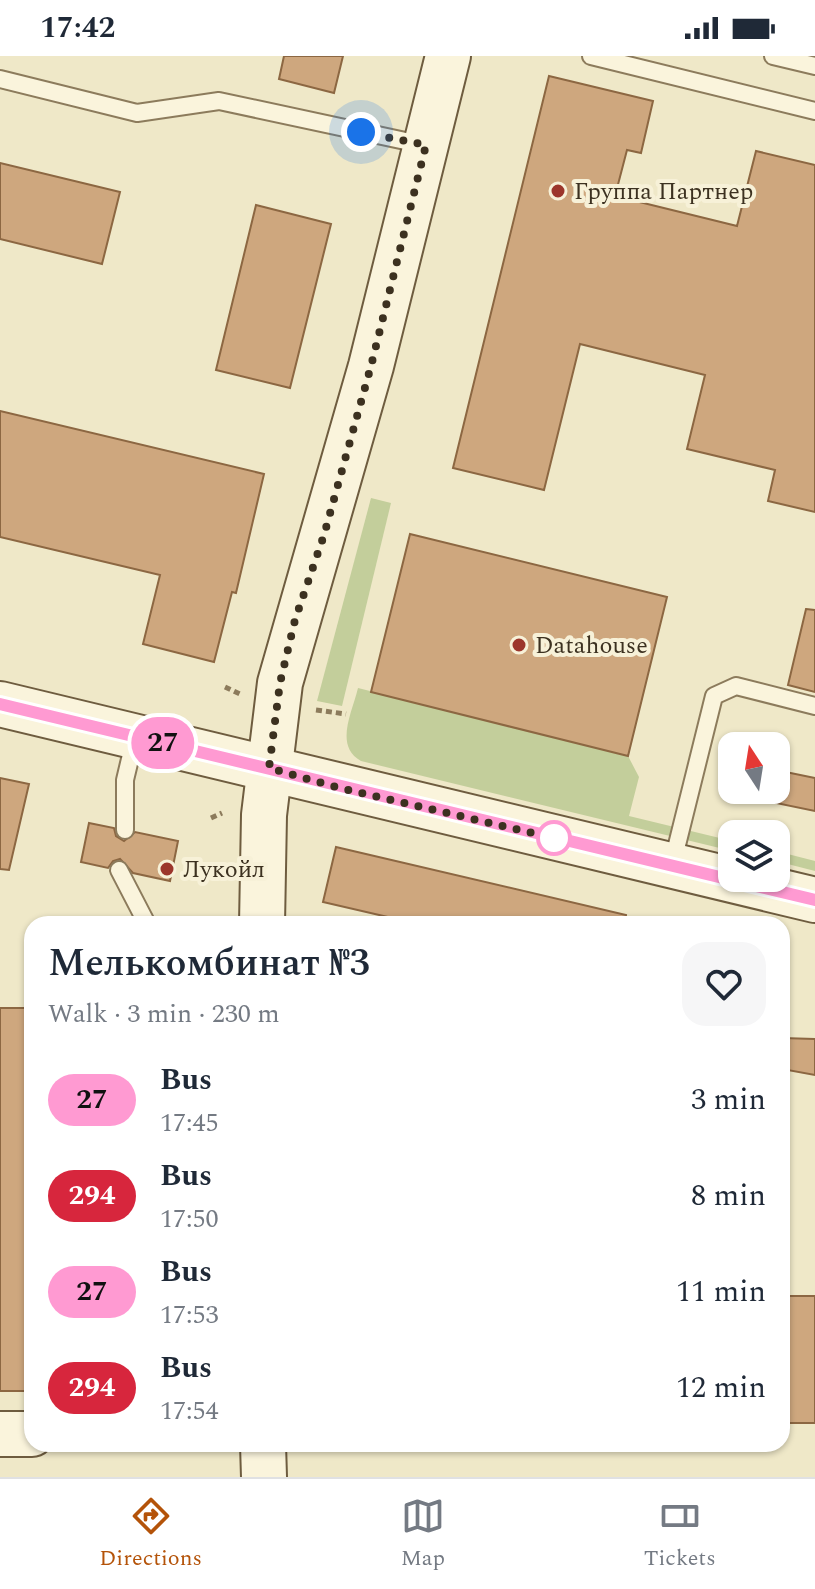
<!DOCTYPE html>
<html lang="en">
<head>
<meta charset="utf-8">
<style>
	body { margin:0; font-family:Spectral,serif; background:#f6f6f7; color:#1f2937; height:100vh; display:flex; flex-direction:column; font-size:30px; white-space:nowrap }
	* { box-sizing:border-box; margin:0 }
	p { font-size:26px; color:#747a83 }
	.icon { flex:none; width:44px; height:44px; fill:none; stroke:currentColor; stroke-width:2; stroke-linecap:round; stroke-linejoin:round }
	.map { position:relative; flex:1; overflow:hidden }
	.side { position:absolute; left:24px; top:860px; width:766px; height:536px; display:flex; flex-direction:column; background:#fff; border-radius:24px; box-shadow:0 2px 6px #0004 }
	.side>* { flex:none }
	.badge { padding:0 16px; border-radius:26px; font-size:28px; line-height:52px }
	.needle { width:52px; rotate:348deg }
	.buttons { position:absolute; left:718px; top:676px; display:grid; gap:16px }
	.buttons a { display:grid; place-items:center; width:72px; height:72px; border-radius:16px; background:#fff; box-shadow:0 2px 6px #0004; font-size:40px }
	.you { position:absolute; width:40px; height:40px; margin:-20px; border:6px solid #fff; border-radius:50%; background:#1a73e8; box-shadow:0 0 0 12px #1a73e833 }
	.map>.badge { position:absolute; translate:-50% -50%; box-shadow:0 0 0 4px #fff }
	.round { display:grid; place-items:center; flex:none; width:84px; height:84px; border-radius:24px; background:#f6f6f7 }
	.head { display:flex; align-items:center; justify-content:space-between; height:136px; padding:0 24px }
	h1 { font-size:38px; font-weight:600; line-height:60px }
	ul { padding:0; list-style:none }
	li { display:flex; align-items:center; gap:24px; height:96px; padding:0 24px }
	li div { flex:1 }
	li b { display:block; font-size:30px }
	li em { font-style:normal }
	li .badge { min-width:88px; font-weight:700; text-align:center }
	.status { display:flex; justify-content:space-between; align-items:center; height:56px; padding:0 40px; background:#fff; direction:ltr }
	.status svg { height:22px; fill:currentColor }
	.tabs { display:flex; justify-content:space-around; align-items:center; height:112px; border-top:2px solid #e0e1e3; background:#fff; font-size:22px; color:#747a83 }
	.tabs a { display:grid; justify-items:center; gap:4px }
	.tabs .active { color:#b45309 }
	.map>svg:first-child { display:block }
</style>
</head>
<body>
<div class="status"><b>17:42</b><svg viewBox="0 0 49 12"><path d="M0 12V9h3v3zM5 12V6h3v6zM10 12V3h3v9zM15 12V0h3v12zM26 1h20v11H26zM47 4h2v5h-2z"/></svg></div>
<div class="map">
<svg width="815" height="1421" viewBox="0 0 815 1421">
	<rect width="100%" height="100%" fill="#efe8c8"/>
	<g fill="#c3ce9b">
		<path d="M371 442 391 447 342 650 317 645Z"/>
		<path d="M358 632 628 700 639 721 629 760 732 785V795L361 705C334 690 352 657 358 632Z"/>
		<path d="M776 795 815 805V815L776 805Z"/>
	</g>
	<g fill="#cea77e" stroke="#8c6742" stroke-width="2">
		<path d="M284 0H343L334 37 279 23Z"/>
		<path d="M549 20 653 45 641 97 627 94 615 140 737 170 756 95 815 109V456L768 445 775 414 687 393 705 319 580 288 544 434 453 412Z"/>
		<path d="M0 107 120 136 102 208 0 183Z"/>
		<path d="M256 149 331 168 290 332 216 314Z"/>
		<path d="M0 355 264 418 236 537 232 536 214 606 143 588 160 519 0 481Z"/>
		<path d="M410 478 667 541 628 700 371 636Z"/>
		<path d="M806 553 815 554V636L788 629Z"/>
		<path d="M776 714 815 722V755L776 747Z"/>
		<path d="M0 722 29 728 9 814 0 813Z"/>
		<path d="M89 767 114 772 116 780 124 785 135 776 178 785 170 825 133 817 120 803 113 805 108 812 81 806Z"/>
		<path d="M336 791 626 859 625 868H418L323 846Z"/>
		<rect x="0" y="952" width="32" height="383"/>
		<path d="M782 982 815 983V1019L782 1013Z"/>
		<rect x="782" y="1240" width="33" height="127"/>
	</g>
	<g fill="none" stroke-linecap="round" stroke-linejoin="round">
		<defs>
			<g id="lane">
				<path d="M591 0 815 55"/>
				<path d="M773 0 815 10"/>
				<path d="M0 23 137 57 219 45 424 89"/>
				<path d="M125 774V724L135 682"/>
				<path d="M672 809 714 640 736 630 815 650"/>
				<path d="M119 814 147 868"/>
			</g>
			<g id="secondary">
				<path d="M0 648 815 844"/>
				<path d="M262 868 264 759 280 627 371 310 448 0"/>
				<path d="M0 1378H32"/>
				<path d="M263 1388 264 1421"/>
			</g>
		</defs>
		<use href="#lane" stroke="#8c7b5c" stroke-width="20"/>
		<use href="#secondary" stroke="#6e5c3f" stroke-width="48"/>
		<g stroke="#8c7b5c" stroke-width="5" stroke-dasharray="6 4" stroke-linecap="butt">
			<path d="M225 631 242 639"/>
			<path d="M316 654 346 658"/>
			<path d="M211 762 222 757"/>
		</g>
		<use href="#lane" stroke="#faf4dc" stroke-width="16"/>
		<use href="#secondary" stroke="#faf4dc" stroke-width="44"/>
	</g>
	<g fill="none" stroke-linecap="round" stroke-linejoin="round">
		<defs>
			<path id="line" d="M0 648 815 844"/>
		</defs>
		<use href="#line" stroke="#fff" stroke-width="18"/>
		<use href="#line" stroke="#ff9ad2" stroke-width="12"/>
		<path stroke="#3c3120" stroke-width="8" stroke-dasharray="0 14.4" d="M361 76 426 89 371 310 324 479 295 564 280 627 269 712 336 731 554 782"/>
	</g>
	<g fill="#9c362b" stroke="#f7f1d8" stroke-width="3">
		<circle cx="558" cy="135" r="8"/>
		<circle cx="519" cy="589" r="8"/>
		<circle cx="167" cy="813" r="8"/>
	</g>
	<circle fill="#fff" stroke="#ff9ad2" stroke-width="4" cx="554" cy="782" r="16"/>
	<g text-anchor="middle" stroke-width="8" stroke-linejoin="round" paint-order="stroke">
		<g font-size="24" fill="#3c3120" stroke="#f7f1d8" text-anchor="start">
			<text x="574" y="143">Группа Партнер</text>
			<text x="535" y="597">Datahouse</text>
			<text x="183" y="821">Лукойл</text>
		</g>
	</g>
</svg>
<div class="buttons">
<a><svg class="needle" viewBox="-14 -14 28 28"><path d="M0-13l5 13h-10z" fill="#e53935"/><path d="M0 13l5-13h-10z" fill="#747a83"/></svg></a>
<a><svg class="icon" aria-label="layers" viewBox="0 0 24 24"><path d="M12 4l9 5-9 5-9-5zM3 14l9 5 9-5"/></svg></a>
</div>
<div class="you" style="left:361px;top:76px"></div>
<b class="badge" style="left:163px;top:687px;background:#ff9ad2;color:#111">27</b>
<section class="side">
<div class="head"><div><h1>Мелькомбинат №3</h1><p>Walk · 3 min · 230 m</p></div><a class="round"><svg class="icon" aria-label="heart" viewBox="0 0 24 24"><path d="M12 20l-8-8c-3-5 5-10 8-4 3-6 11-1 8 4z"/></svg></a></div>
<ul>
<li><span class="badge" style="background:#ff9ad2;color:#111">27</span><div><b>Bus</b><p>17:45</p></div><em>3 min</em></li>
<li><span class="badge" style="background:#d7263d;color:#fff">294</span><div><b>Bus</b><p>17:50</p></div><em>8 min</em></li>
<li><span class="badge" style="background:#ff9ad2;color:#111">27</span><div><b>Bus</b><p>17:53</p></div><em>11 min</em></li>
<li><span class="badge" style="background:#d7263d;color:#fff">294</span><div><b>Bus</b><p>17:54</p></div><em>12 min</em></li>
</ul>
</section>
</div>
<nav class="tabs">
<a class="active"><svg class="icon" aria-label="directions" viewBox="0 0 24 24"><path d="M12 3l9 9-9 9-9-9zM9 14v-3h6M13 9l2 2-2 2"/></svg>Directions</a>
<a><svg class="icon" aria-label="map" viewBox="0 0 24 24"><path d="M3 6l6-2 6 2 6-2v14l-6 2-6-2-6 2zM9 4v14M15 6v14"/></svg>Map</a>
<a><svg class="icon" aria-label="tickets" viewBox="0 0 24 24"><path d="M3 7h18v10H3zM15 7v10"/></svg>Tickets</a>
</nav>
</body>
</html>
